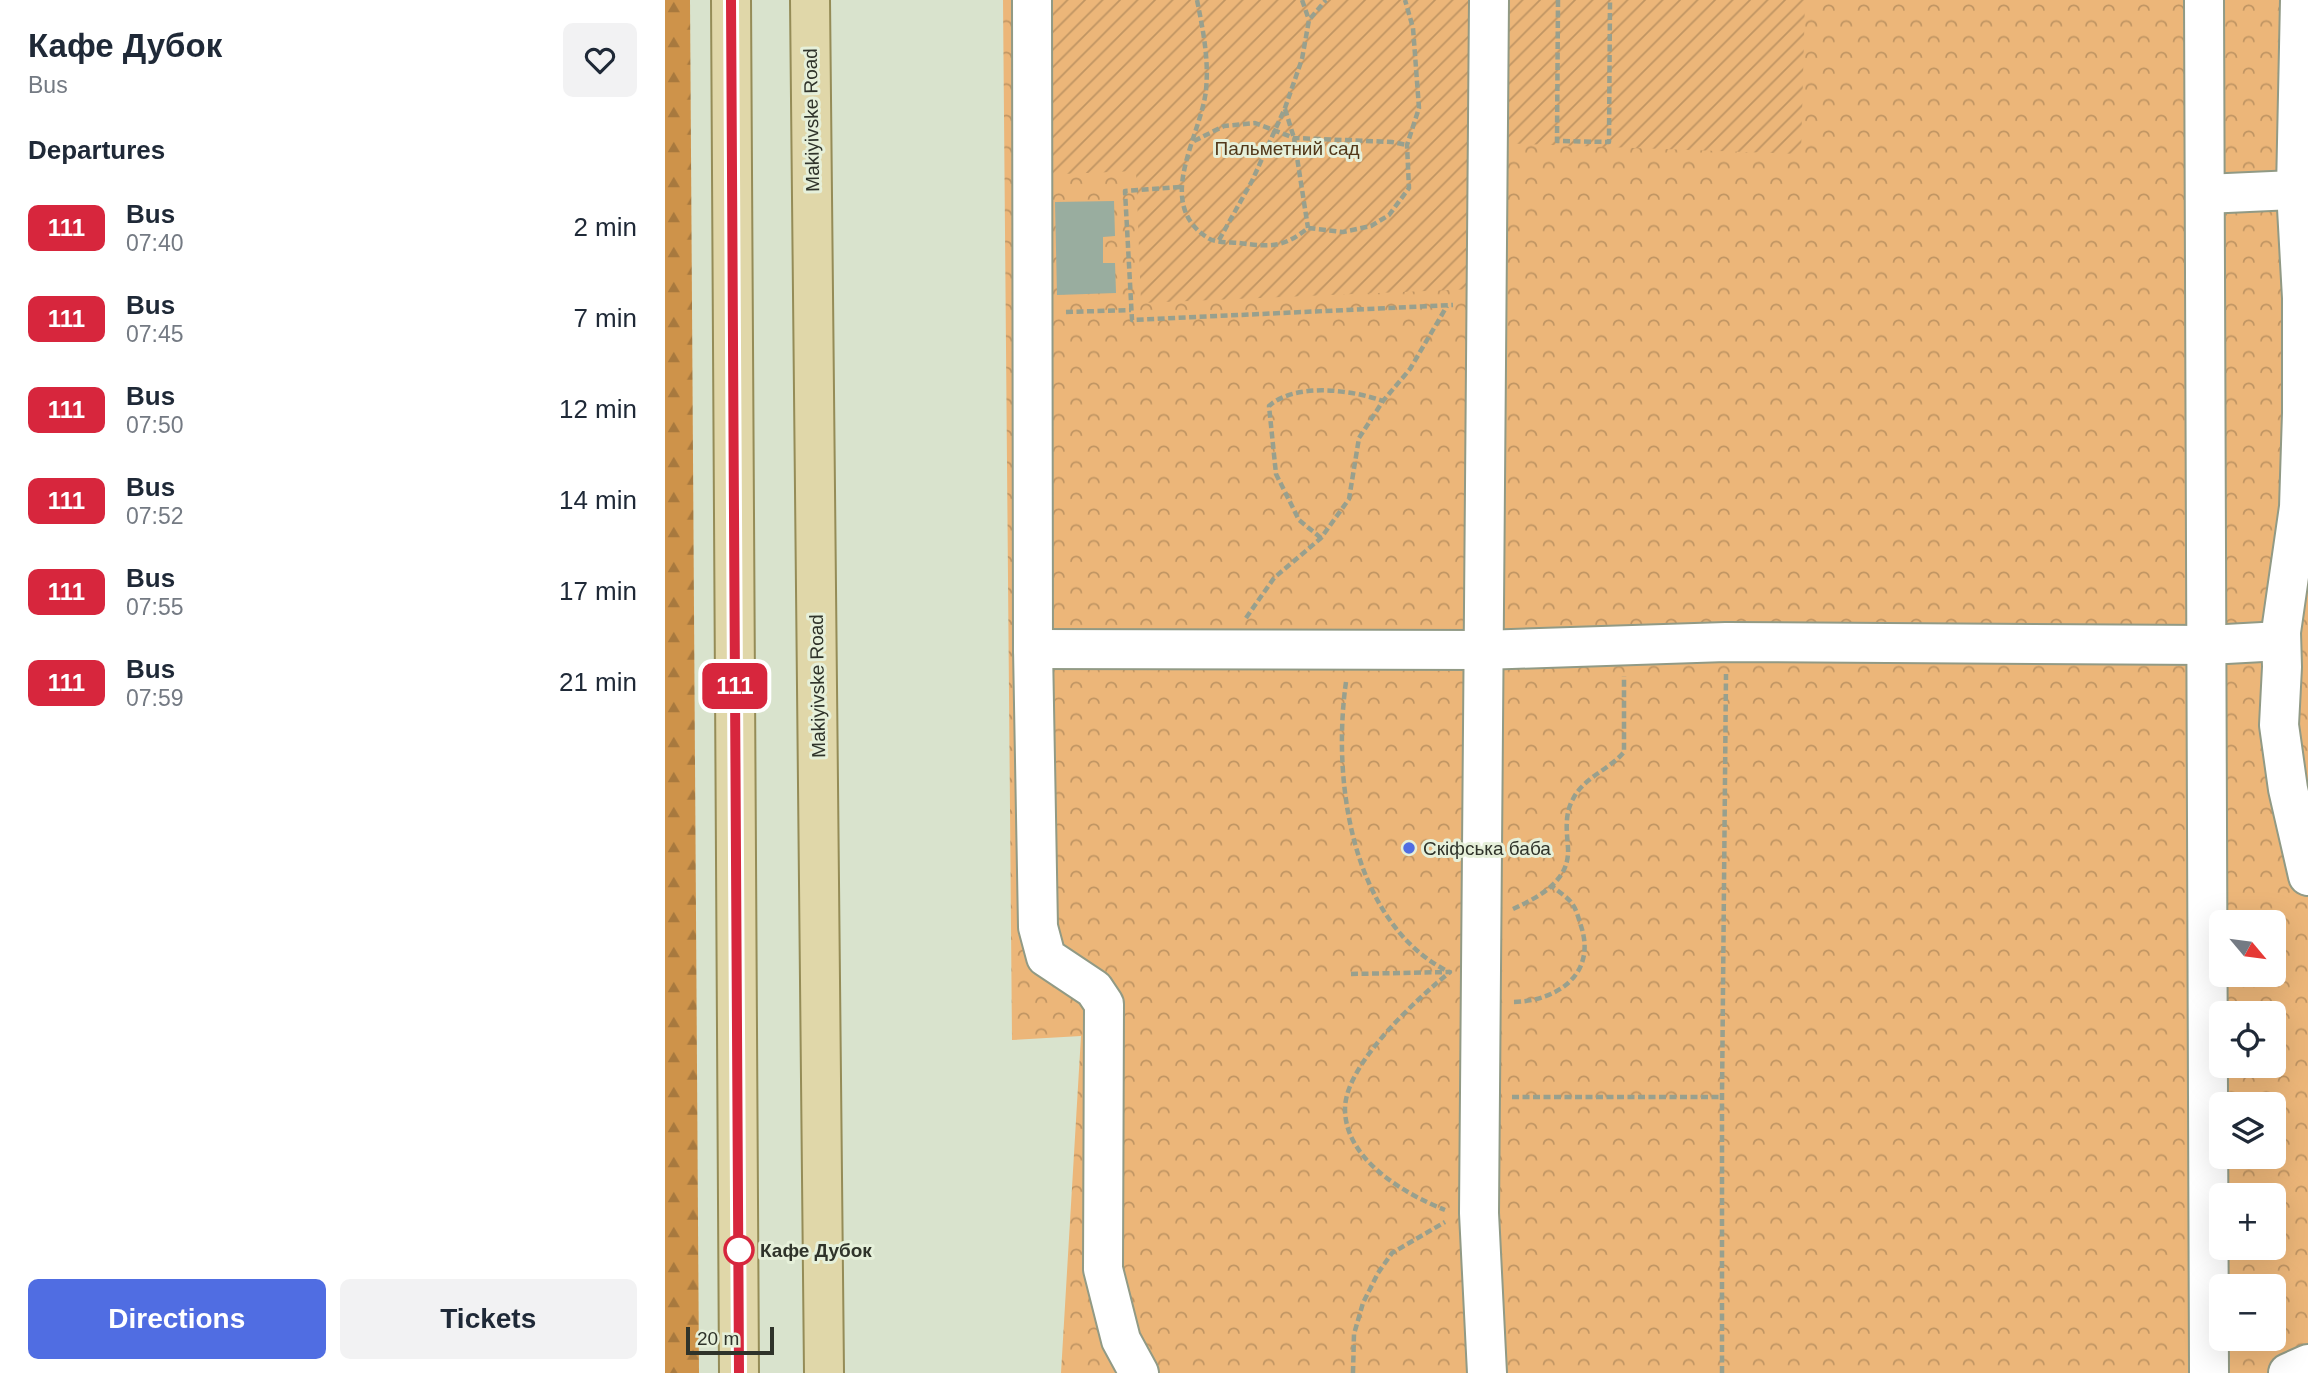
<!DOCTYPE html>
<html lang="en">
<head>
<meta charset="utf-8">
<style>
	body { margin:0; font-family:Arial,sans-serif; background:#f2f2f3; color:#1f2937; height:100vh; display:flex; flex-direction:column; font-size:26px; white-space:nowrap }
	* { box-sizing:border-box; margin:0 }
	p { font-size:23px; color:#747a83 }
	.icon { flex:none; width:38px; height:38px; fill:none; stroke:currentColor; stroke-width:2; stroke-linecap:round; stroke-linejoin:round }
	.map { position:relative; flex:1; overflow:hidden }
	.panel { display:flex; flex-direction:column; background:#fff; width:665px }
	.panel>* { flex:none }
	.badge { padding:0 14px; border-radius:10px; font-size:24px; line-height:46px }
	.needle { width:46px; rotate:119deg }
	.tools { position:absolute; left:1544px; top:910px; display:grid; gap:14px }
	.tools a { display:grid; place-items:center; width:77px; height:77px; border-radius:10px; background:#fff; box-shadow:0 7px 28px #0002; font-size:35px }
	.scale { position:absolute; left:21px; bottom:18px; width:88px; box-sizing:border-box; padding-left:7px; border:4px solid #2f332a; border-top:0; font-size:19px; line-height:24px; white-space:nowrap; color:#2f332a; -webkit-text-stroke:5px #e6f0da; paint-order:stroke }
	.map>.badge { position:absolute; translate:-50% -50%; box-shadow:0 0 0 4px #fff }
	h2 { padding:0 28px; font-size:26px; line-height:63px }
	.round { display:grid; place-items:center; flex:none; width:74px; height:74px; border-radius:10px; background:#f2f2f3 }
	.head { display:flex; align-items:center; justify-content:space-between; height:119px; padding:0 28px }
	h1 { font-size:33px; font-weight:700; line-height:52px }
	.cta { display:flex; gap:14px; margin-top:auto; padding:14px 28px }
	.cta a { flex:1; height:80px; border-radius:10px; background:#506de2; color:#fff; font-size:28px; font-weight:700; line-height:80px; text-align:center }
	.cta a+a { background:#f2f2f3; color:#1f2937 }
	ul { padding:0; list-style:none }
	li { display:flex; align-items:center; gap:21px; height:91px; padding:0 28px }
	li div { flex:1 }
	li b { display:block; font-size:26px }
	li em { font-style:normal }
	li .badge { min-width:77px; font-weight:700; text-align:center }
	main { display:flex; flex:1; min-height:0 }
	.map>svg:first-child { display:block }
</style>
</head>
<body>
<main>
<section class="panel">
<div class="head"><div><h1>Кафе Дубок</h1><p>Bus</p></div><a class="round"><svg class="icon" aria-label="heart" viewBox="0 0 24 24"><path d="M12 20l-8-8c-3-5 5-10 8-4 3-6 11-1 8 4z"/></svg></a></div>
<h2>Departures</h2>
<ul>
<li><span class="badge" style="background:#d7263d;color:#fff">111</span><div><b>Bus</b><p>07:40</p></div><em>2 min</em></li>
<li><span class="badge" style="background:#d7263d;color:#fff">111</span><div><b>Bus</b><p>07:45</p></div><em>7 min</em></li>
<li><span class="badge" style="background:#d7263d;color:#fff">111</span><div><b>Bus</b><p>07:50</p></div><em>12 min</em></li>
<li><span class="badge" style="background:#d7263d;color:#fff">111</span><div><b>Bus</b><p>07:52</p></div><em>14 min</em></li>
<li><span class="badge" style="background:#d7263d;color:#fff">111</span><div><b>Bus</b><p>07:55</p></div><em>17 min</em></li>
<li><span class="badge" style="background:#d7263d;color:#fff">111</span><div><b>Bus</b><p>07:59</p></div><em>21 min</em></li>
</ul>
<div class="cta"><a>Directions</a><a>Tickets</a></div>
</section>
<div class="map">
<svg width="1643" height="1373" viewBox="0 0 1643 1373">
	<defs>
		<pattern id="forest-firs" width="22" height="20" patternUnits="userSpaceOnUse" patternTransform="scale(1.75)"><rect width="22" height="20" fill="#ce934a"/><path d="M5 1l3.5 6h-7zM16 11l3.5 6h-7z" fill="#a8793e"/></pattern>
		<pattern id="park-crowns" width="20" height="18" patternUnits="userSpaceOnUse" patternTransform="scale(1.75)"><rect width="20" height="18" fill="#ecb679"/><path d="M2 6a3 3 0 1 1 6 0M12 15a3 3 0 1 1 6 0" fill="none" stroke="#c09563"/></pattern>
		<pattern id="garden-furrows" width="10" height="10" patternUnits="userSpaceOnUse" patternTransform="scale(1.75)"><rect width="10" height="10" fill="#ecb679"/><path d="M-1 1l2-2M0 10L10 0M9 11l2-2" fill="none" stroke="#c09563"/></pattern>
	</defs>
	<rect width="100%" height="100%" fill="#d9e3cd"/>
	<path fill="url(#forest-firs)" d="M0 0H25L34 1373H0Z"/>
	<path fill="url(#park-crowns)" fill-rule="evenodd" d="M338 0H1643V1373H396L416 1036 347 1040ZM1556 922H1608V975H1556ZM1556 1013H1608V1066H1556ZM1556 1104H1608V1157H1556ZM1556 1195H1608V1248H1556ZM1556 1286H1608V1339H1556Z"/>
	<g fill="url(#garden-furrows)">
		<path d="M374 0H811L809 289 476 303 471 171 372 175Z"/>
		<path d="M836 0H1140L1136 154 832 143Z"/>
	</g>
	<path fill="#99ad9f" d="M449 201 450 236 438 237V263H450L451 293 392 295 390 202Z"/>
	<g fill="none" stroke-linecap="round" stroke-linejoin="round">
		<defs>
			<g id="minor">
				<path d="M367 0 368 649 373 927 381 957 429 989 439 1004 438 1269 456 1340 474 1373"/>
				<path d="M1539 0 1544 1373"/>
				<path d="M1635 0 1631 190 1637 298V413L1634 507 1616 632 1617 667 1614 725 1623 789 1643 876"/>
				<path d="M1540 194 1631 190"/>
				<path d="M368 649 817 650 1061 642 1543 645 1616 641"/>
				<path d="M822 1373 814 1213 824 0"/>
				<path d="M1623 1373 1643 1364"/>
			</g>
			<g id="major">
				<path d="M66 0 74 1373"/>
				<path d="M145 0 159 1373"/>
			</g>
		</defs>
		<use href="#minor" stroke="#919a85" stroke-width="42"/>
		<use href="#major" stroke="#958c57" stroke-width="42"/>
		<g stroke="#98a08e" stroke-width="4.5" stroke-dasharray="7 3.5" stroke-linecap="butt">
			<path d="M532 0C538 30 544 59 541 90 536 137 488 203 543 238 550 243 565 242 574 243 606 247 618 248 643 228L678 232 706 226 724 215 744 188 742 145 754 108 748 28 740 0"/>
			<path d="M637 0 644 20"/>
			<path d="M893 0 892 141 944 142 945 0"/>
			<path d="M620 109 629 138 643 228"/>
			<path d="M529 141 559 126 590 123 629 138 727 142 742 145"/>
			<path d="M515 187 460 191 467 320 788 305"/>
			<path d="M554 240 587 181 620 108 637 59 644 20 661 0"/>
			<path d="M401 312 466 310"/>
			<path d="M656 538 634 520 611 474 604 406C631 382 687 390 718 401"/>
			<path d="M581 618 609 578 656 538 684 499 694 438 718 401 745 369 782 306"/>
			<path d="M681 682C667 780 686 923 784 972"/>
			<path d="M848 909C874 897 905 881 903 848 902 832 899 815 908 799 919 777 944 770 959 752V676"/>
			<path d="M686 974 785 972C752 999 680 1064 680 1109 680 1160 740 1194 780 1210"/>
			<path d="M849 1002C892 1001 932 974 916 926 914 920 912 911 908 905 904 898 894 892 888 887"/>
			<path d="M847 1097H1057"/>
			<path d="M688 1373 689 1334 698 1303 713 1273 727 1253 780 1222"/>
			<path d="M1057 1373V1097L1061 674"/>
		</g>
		<use href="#minor" stroke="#fff" stroke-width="38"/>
		<use href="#major" stroke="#e0d7a9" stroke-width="38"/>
	</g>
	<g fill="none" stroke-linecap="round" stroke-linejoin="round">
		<defs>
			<path id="line" d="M66 0 74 1373"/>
		</defs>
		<use href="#line" stroke="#fff" stroke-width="16"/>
		<use href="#line" stroke="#d7263d" stroke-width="10"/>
	</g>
	<circle fill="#506de2" stroke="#e6f0da" stroke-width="2.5" cx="744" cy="848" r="7"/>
	<circle fill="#fff" stroke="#d7263d" stroke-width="3.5" cx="74" cy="1250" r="14"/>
	<g text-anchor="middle" stroke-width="6" stroke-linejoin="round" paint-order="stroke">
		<g font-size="19" fill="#2f332a" stroke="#e6f0da">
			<text transform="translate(146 120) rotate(-91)" y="7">Makiyivske Road</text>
			<text transform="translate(152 686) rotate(-91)" y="7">Makiyivske Road</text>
		</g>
		<g font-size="19" fill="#52381a" stroke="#e6f0da">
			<text x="622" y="155">Пальметний сад</text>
		</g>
		<g font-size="19" fill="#2f332a" stroke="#e6f0da" text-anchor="start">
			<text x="758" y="855">Скіфська баба</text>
		</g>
		<g font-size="19" font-weight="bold" fill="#2f332a" stroke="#e6f0da" text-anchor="start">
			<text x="95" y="1257">Кафе Дубок</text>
		</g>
	</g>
</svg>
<div class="tools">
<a><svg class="needle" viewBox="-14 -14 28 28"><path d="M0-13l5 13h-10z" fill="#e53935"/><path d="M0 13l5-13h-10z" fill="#747a83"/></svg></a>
<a><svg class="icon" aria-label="locate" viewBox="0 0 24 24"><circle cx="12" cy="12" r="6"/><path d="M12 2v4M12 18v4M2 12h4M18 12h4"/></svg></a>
<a><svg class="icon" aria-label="layers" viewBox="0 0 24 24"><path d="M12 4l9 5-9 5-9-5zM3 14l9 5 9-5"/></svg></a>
<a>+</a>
<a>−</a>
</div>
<div class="scale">20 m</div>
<b class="badge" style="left:70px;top:686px;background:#d7263d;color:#fff">111</b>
</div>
</main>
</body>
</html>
